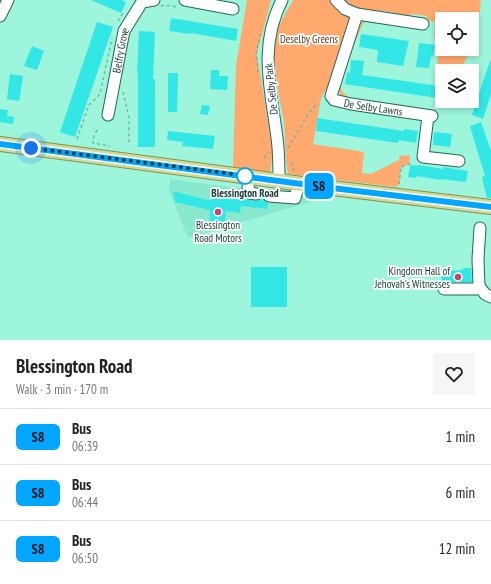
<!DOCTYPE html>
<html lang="en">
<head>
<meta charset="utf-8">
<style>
	body { margin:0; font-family:"PT Sans Narrow",sans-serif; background:#f6f6f6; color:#222; height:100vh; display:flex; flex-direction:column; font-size:15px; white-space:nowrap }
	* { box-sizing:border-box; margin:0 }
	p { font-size:13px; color:#767676 }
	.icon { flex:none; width:22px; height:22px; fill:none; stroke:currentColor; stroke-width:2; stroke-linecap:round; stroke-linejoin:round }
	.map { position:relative; height:340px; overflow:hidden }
	.panel { display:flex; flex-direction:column; background:#fff; flex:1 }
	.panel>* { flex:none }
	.badge { padding:0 8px; border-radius:6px; font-size:14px; line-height:26px }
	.fabs { position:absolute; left:435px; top:12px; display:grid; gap:8px }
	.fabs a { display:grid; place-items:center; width:44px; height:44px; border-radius:0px; background:#fff; box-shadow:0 2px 6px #0003; font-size:20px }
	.you { position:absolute; width:20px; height:20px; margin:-10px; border:3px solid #fff; border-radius:50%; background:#1a73e8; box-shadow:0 0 0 6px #1a73e833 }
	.map>.badge { position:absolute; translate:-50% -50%; box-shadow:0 0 0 2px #fff }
	.round { display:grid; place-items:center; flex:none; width:42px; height:42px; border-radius:0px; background:#f6f6f6 }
	.head { display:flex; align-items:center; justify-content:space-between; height:68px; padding:0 16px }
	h1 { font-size:19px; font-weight:700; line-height:30px }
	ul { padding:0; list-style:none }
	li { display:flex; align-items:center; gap:12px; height:56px; padding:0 16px; border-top:1px solid #e0e0e0 }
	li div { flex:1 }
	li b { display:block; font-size:15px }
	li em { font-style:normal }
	li .badge { min-width:44px; font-weight:700; text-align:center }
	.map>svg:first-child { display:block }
</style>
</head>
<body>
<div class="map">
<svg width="491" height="340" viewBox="0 0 491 340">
	<rect width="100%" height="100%" fill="#9df5dc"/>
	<path fill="#88e9cf" d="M170 179 320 199 188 238 169 191Z"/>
	<g fill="#ffa96f">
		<path d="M247 0H271L257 54 272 147V159L270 173 233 167 236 65Z"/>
		<path d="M293 0H481L479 21 472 43V19H442V49H470L466 60 457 71H444L437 67 439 42 434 36 435 22 428 21 427 16 412 14 409 16 384 11 360 9 348 23 335 66 328 86 321 98 313 144 364 152 362 173 371 174 399 160 400 156 410 155 409 164 401 167 399 185H397V187L288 174 286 161 284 122 278 91 274 56 278 27Z"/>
		<path d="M364 21 365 22 362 25C358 36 340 77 341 87 341 92 345 94 348 97L347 98C341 97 340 95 339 89L351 48 361 23Z"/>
	</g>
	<g fill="#32e7e5">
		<path d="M91 0H122L126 2 121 13Z"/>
		<path d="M171 18 238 29 236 41 191 33V34L169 31Z"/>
		<path d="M97 22 113 27 75 137 60 132Z"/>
		<path d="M139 31 155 32 153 79H155V147H138V73H137Z"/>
		<path d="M361 34 409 41 403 66 377 62 378 50 359 47Z"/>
		<path d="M419 43 435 45 433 57H431L429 68 416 67Z"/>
		<path d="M32 46 44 51 37 70 24 66Z"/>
		<path d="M351 60 364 61 362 75 439 86 437 98 345 84 347 72 350 73Z"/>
		<path d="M490 61H491V94L483 119 472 115Z"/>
		<path d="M211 70H219V76H228L227 90 210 89Z"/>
		<path d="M168 73H178L177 112H168Z"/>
		<path d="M10 74 23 76 19 101 7 99Z"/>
		<path d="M202 105 210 106 208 115 200 114Z"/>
		<path d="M0 109 8 110 7 116 14 117 13 124 0 122Z"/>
		<path d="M317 118 404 131V129L418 131 416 143 399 140 398 143 316 131Z"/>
		<path d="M481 122 491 151V198H487L482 177 485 176 470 126Z"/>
		<path d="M168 131 215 136 213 149 182 146 183 142 167 140Z"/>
		<path d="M434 132 452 134 450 147 433 145Z"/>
		<path d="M410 165 418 166 419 165 443 169V167L468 171 466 182 441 179V180L417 176 416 178 408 177Z"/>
		<path d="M173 191 211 201V193L244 196 246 199 255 201 259 200 262 197 265 202 268 203 267 209 241 206 240 213 226 211 225 230 209 231 210 210 175 202Z"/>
		<rect x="251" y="267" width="36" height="40"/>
		<path d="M463 268H471L472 282H442L441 271 463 270Z"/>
	</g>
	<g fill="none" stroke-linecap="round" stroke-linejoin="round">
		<defs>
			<g id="minor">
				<path d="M185 0 233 9"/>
				<path d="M336 0 345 9 357 14 423 24"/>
				<path id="s1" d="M357 14 331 96 334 100 351 104 432 116"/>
				<path d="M0 16 8 0"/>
				<path id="s2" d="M108 115 124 31 142 2 154 0"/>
				<path d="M428 116 423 157 459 161"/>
				<path d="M249 176 248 187 250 193 256 194"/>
				<path d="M279 181C279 167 279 152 277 138 271 89 258 47 282 0"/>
				<path d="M269 196 295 198 299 183"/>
				<path d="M479 286 485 294 491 297"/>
				<path d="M444 289H476L479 286 478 259 480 228"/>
			</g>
			<path id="major" d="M0 144 332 188 491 207"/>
		</defs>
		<use href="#minor" stroke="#216656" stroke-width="13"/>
		<use href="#major" stroke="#80944a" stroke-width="16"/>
		<g stroke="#70b6a2" stroke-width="1.5" stroke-dasharray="3 3" stroke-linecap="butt">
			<path d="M161 6 165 5 177 7"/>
			<path d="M118 21 123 13"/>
			<path d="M258 72 256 54 260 34"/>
			<path d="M123 92 129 117V144"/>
			<path d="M97 130 94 136 93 143 109 146V147"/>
			<path d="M77 139 89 105 100 94 112 38"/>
			<path d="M288 148 310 111 316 105H319"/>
			<path d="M264 158 268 152"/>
			<path d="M292 162 294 172"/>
			<path d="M399 184 401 167 412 163"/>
		</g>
		<use href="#minor" stroke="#fff" stroke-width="11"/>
		<use href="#major" stroke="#d3da99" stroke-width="14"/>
	</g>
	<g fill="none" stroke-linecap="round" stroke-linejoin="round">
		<defs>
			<path id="line" d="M0 144 332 188 491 207"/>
		</defs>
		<use href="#line" stroke="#fff" stroke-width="9"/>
		<use href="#line" stroke="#00a6ff" stroke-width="6"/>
		<path stroke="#1c4137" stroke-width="4" stroke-dasharray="0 7.2" d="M31 148 249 176H245"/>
	</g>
	<circle fill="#fff" stroke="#00a6ff" stroke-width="2" cx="245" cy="176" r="8"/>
	<g fill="#c84283" stroke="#fff" stroke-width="1.5">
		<circle cx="218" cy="212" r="4"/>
		<circle cx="458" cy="277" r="4"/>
	</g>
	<g text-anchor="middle" stroke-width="3.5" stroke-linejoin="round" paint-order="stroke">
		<g font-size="11" fill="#623512" stroke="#fff">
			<text x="309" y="43">Deselby Greens</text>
		</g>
		<g font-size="11" fill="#1c4137" stroke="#fff">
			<text dy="4" stroke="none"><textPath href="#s2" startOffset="66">Belfry Grove</textPath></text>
			<text transform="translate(271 89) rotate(-96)" y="4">De Selby Park</text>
			<text dy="4" stroke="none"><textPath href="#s1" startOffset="131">De Selby Lawns</textPath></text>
		</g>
		<g font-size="11" font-weight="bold" fill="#1c4137" stroke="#fff">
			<text x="245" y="197">Blessington Road</text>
		</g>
		<g font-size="11" fill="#1c4137" stroke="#fff">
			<text x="218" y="229">Blessington<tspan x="218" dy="13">Road Motors</tspan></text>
			<text x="450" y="275" text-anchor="end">Kingdom Hall of<tspan x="450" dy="13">Jehovah's Witnesses</tspan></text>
		</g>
	</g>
</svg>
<div class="fabs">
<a><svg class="icon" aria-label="locate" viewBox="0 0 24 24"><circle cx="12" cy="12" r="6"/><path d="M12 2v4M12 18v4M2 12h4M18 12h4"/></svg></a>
<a><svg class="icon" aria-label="layers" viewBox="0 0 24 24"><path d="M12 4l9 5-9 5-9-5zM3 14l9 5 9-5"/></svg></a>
</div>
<div class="you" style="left:31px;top:148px"></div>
<b class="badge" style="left:319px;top:186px;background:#00a6ff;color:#111">S8</b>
</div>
<section class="panel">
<div class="head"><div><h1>Blessington Road</h1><p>Walk · 3 min · 170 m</p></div><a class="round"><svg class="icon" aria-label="heart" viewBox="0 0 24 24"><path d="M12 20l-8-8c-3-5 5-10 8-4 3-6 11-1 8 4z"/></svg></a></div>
<ul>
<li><span class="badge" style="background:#00a6ff;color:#111">S8</span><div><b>Bus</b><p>06:39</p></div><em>1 min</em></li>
<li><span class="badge" style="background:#00a6ff;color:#111">S8</span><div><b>Bus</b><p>06:44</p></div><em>6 min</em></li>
<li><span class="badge" style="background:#00a6ff;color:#111">S8</span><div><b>Bus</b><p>06:50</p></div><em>12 min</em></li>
</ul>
</section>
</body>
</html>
